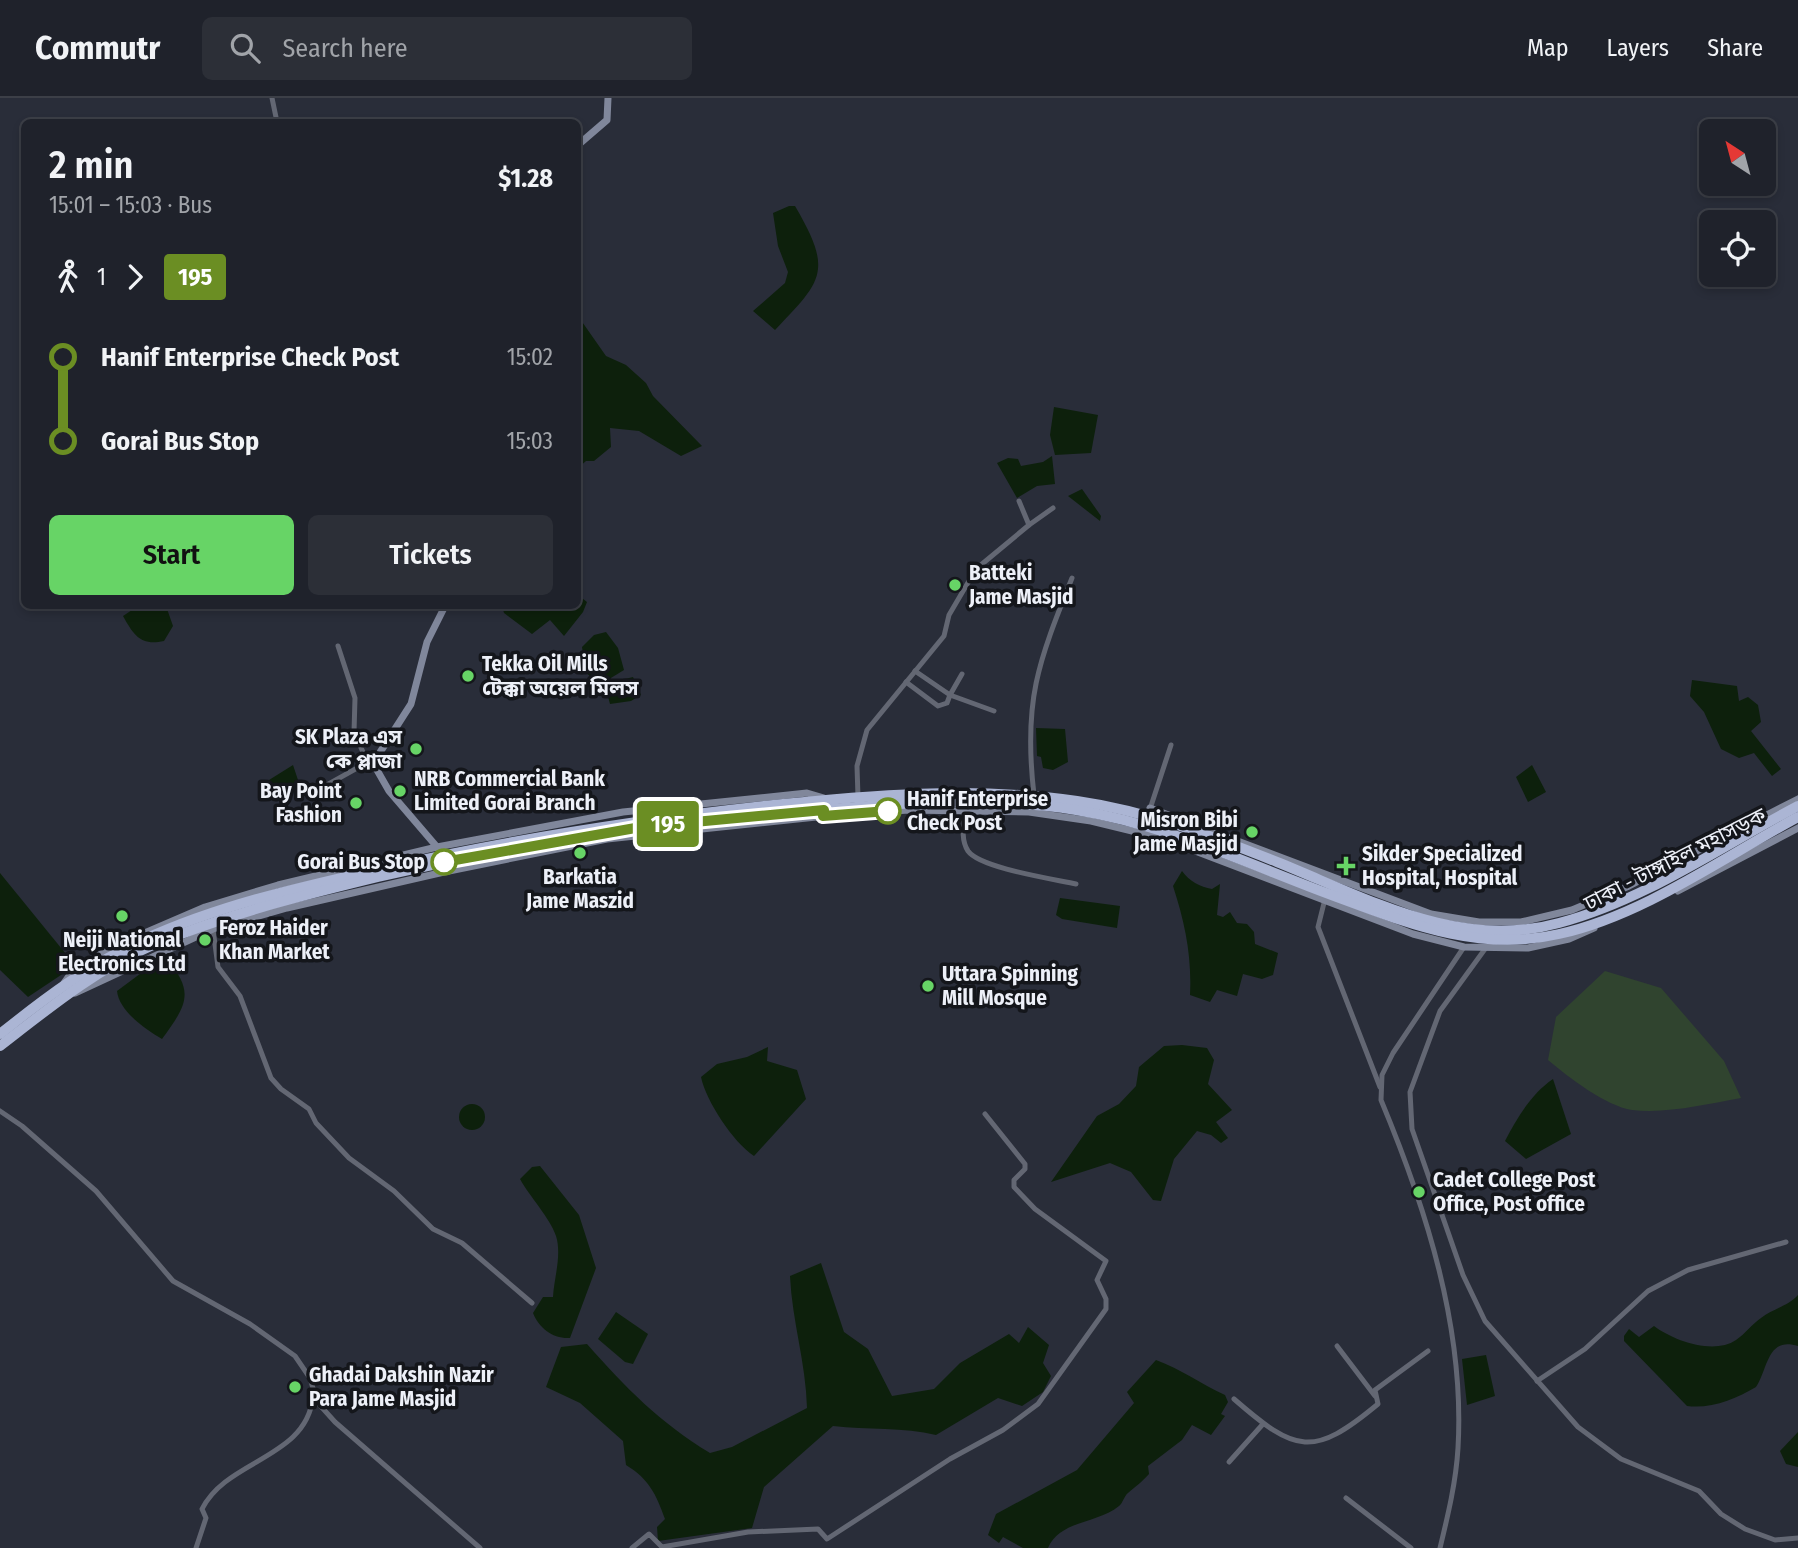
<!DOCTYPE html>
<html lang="en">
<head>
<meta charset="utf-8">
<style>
	body { margin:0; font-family:"Fira Sans Condensed","Noto Sans Bengali",sans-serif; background:#2c2f37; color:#f1f3f6; height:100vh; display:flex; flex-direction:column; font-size:26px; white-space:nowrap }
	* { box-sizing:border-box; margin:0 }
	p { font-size:23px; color:#a1a4a9 }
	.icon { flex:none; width:38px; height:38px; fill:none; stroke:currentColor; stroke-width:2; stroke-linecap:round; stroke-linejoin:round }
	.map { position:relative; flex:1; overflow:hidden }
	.drawer { position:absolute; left:21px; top:21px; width:560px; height:490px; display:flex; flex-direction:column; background:#1f222b; border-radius:10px; box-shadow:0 4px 10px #0003,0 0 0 2px #3c3f47 }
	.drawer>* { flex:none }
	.badge { padding:0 14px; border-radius:5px; font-size:24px; line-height:46px }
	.needle { width:46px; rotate:324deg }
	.fabs { position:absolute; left:1699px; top:21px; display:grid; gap:14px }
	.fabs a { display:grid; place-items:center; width:77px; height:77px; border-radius:10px; background:#1f222b; box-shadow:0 4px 10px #0003,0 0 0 2px #3c3f47; font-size:35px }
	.map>.badge { position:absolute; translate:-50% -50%; box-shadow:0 0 0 4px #fff }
	.legs { display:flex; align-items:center; gap:10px; height:77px; padding:0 28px; font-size:23px }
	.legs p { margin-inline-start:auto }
	.head { display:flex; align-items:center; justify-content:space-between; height:119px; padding:0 28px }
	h1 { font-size:38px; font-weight:600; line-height:52px }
	.action { display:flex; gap:14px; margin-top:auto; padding:14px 28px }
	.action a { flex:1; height:80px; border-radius:10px; background:#67d466; color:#111; font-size:28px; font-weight:600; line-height:80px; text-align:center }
	.action a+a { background:#2c2f37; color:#f1f3f6 }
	ul { padding:0 28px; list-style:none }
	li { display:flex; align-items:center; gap:24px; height:84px; font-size:26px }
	li i { display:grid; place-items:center; width:10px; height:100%; margin:0 9px; background:currentColor }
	li i::after { content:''; width:18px; height:18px; margin:-9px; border:5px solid; border-radius:50%; background:#1f222b }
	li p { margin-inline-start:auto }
	li:first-child i { background:linear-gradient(#0000 50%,currentColor 0) }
	li:last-child i { background:linear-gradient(currentColor 50%,#0000 0) }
	header { display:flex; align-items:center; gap:42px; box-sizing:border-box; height:98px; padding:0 35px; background:#1f222b; border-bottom:2px solid #3c3f47 }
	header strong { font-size:33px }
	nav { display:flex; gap:38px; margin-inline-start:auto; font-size:24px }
	.search { width:490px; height:63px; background:#2c2f37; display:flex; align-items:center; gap:18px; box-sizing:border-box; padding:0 24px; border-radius:10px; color:#a1a4a9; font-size:26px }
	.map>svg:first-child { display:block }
</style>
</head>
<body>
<header>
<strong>Commutr</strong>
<div class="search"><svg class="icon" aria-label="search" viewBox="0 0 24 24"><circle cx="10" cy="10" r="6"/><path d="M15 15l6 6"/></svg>Search here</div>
<nav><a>Map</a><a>Layers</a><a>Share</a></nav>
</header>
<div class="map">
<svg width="1798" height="1450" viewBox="0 0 1798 1450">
	<rect width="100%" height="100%" fill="#292d39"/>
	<path fill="#30442f" d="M1605 873 1661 890 1724 963 1741 1000C1707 1006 1667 1016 1632 1012 1606 1008 1568 979 1548 962L1556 919Z"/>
	<g fill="#0d200c">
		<path d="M789 108H795C833 173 823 182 775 232L753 213 785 185 788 174 778 148 773 115Z"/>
		<path d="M578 218 606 258 626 267 646 285 653 298 702 348 681 358 639 333 610 330 611 349 594 363H586L578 370Z"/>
		<path d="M1054 309 1098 317 1091 355 1055 357 1050 337Z"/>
		<path d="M1052 358 1055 386 1037 388 1017 400 997 365 1008 360 1018 361 1021 368 1043 364Z"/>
		<path d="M1082 391 1101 418 1100 423 1068 398Z"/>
		<path d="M578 497 587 504 583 514 564 538 550 522 532 536 504 515 502 508H578Z"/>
		<path d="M138 508H166L173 528 164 543C141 548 134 538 123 518Z"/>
		<path d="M606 534 618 550 624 572 601 586 586 575 582 549 594 537Z"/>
		<path d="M633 579 641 597 631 603 610 606 606 591 621 582Z"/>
		<path d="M1692 582 1737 588 1739 603 1748 599 1758 607 1761 624 1751 633 1781 671 1772 678 1754 655 1739 660 1721 651 1704 614 1690 598Z"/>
		<path d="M1036 630 1065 631 1068 664 1053 672 1043 670 1041 659 1037 658Z"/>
		<path d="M293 667 300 688 282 705 275 696 261 687Z"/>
		<path d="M1532 667 1546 694 1528 704 1516 679Z"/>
		<path d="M1182 773C1189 783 1200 789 1212 791L1220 786 1217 817 1223 819 1230 814 1237 825 1247 826 1254 834 1255 846 1278 855 1273 877 1262 881 1243 876 1237 898 1217 892 1210 904 1190 897C1192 858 1185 825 1173 788Z"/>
		<path d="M0 775 70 861 73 869 28 899 0 872Z"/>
		<path d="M1060 800 1120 808 1117 830 1062 821 1056 817Z"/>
		<path d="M166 861C196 894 186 908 162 941 145 931 119 913 117 893L156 864Z"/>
		<path d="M1182 947 1207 950 1214 962 1208 986 1232 1012 1216 1024 1228 1040 1221 1045 1211 1037 1197 1033 1174 1061 1161 1103 1153 1102 1131 1074 1110 1065 1051 1084 1097 1018 1119 1006 1136 988 1139 969 1164 948Z"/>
		<path d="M768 949 767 963 797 972 806 1001 754 1058C733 1044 706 1003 701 979L717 966 747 959Z"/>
		<path d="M1553 981 1571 1036 1526 1061 1505 1043C1517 1020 1531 996 1553 981Z"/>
		<circle cx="472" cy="1019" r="13"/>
		<path d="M540 1068 579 1117 596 1170 570 1240C553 1241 539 1230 533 1215L543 1199H553C554 1180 562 1157 556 1138 550 1120 530 1099 520 1081L532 1069Z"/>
		<path d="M821 1165 844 1234 868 1251 892 1298 934 1291 960 1265 1009 1236 1019 1245 1028 1229 1049 1247 1043 1265 1051 1278 1043 1294 1022 1308 998 1300 936 1337C904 1329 867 1332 833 1328L764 1389 752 1430 658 1443 657 1429 665 1421C656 1396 649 1381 626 1367L623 1343 580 1305 546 1289 561 1249 587 1246C626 1290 659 1324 710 1355L732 1349 807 1310C806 1265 792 1223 790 1178Z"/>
		<path d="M1798 1197V1248C1767 1238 1768 1271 1756 1289 1736 1301 1711 1311 1687 1308L1624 1243V1238L1629 1231 1639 1239 1654 1228C1674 1243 1714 1257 1736 1242 1745 1236 1752 1226 1761 1220 1773 1211 1788 1208 1798 1197Z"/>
		<path d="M616 1214 648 1236 633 1266 625 1264 598 1241Z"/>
		<path d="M1486 1257 1495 1298 1467 1307 1462 1261Z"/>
		<path d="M1156 1262C1181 1271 1201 1286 1225 1297L1228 1304 1221 1316 1225 1318 1211 1337 1192 1327 1182 1342 1148 1368 1149 1376C1142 1384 1136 1388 1128 1395 1124 1398 1123 1405 1119 1408 1097 1426 1060 1422 1048 1450H1023L1003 1439 999 1445 988 1437 996 1416 1077 1372 1134 1305 1127 1294Z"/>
		<path d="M1798 1334V1369L1786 1366 1780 1353Z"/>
	</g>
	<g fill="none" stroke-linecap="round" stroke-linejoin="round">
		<g stroke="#636773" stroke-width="5">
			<path d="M272 0 277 24"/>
			<path d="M1019 403 1029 427 1053 410"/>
			<path d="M338 548 355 600 354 634 367 663"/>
			<path d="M962 576 950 597 994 613"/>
			<path d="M906 584 938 608 947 605 950 597 915 573"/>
			<path d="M316 693 377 659"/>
			<path d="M1034 697C1023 603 1038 565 1072 480"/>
			<path d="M858 699 857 668 867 632 944 538 949 517 976 471 1029 427"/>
			<path d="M965 711C964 724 960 741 968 753 980 770 1053 781 1076 786"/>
			<path d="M1150 711 1171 647"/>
			<path d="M1325 801 1318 829 1380 989"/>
			<path d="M213 831 218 869 240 898 271 980 281 991 309 1011 316 1025 349 1060 394 1093 433 1131 462 1145 532 1205"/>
			<path d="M1485 851 1440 913 1410 994 1412 1031 1463 1177 1485 1223 1578 1329 1621 1361 1699 1393 1721 1416 1745 1431 1775 1442 1798 1440"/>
			<path d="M0 1013 22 1028 96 1093 173 1183 250 1226 295 1258 310 1280 317 1304 335 1324 480 1450"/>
			<path d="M1337 1248 1375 1298"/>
			<path d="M1537 1283 1585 1251 1648 1193 1688 1172 1786 1144"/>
			<path d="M1234 1301C1296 1355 1313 1360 1378 1306L1375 1292 1428 1253"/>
			<path d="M1229 1364 1263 1326"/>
			<path d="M1346 1400 1411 1450"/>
			<path d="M196 1450 206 1420 202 1411C227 1361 306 1361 313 1299"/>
			<path d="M632 1450 649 1436 662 1449 748 1434 818 1431 827 1441 950 1361 1003 1332 1038 1306 1106 1211V1201L1097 1182 1106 1163 1035 1111 1014 1089V1082L1025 1071V1066L985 1016"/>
			<path d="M1440 1450C1448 1417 1456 1384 1458 1350 1465 1231 1426 1110 1381 1002L1382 977 1393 955 1464 849"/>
		</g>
		<g stroke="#80879b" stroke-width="7">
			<path d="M578 47 607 22 608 0"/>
			<path d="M1150 710 1431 816 1479 824H1521L1572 812 1629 788 1798 701"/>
			<path d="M437 749 389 693 377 672V659L411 606 427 544 445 508"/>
			<path d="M1678 793 1798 730"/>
			<path d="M64 885 74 871 119 846 205 809 278 787 437 749 623 714 807 695 824 700"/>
			<path d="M75 895 213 831 287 810 444 774 607 741 845 716 909 712 1029 714 1091 723 1161 740 1413 836 1464 849 1528 850 1569 841 1594 830"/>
		</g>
		<g stroke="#abb5d4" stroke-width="10">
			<path d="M0 936C45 900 90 866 143 842 221 806 305 788 389 769 513 741 637 722 764 708 868 697 974 688 1077 703 1147 713 1212 738 1277 764 1367 800 1459 853 1559 825 1645 802 1720 749 1798 708"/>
			<path d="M0 948C48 911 95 872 151 848 224 817 300 798 378 779 515 747 652 727 792 714 887 706 982 697 1076 712 1164 726 1246 765 1329 796 1405 824 1477 855 1559 836 1642 818 1724 759 1798 719"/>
		</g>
	</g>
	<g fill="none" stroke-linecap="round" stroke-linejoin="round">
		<defs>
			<path id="line-1" d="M444 764 641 729 824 712 823 718 888 713"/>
		</defs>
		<use href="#line-1" stroke="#fff" stroke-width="16"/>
		<use href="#line-1" stroke="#6b8e23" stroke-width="10"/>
	</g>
	<g fill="#67d466" stroke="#14161b" stroke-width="2.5">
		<circle cx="955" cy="487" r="7"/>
		<circle cx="468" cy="578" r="7"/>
		<circle cx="416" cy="651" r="7"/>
		<circle cx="400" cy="693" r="7"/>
		<circle cx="356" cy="705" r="7"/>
		<circle cx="1252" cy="734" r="7"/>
		<circle cx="580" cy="755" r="7"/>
		<path d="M1342.5 757.5h7v7h7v7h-7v7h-7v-7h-7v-7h7z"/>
		<circle cx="122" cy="818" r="7"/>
		<circle cx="205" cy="842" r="7"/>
		<circle cx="928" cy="888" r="7"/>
		<circle cx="1419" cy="1094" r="7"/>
		<circle cx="295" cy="1289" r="7"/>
	</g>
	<g fill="#fff" stroke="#6b8e23" stroke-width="3.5">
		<circle cx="888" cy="713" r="12"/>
		<circle cx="444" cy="764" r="12"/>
	</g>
	<g text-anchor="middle" stroke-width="7" stroke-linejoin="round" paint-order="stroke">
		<g font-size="21" font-weight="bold" fill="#edf0f8" stroke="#14161b" text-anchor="start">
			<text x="969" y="482">Batteki<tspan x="969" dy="24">Jame Masjid</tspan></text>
			<text x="482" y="573">Tekka Oil Mills<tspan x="482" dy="24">টেক্কা অয়েল মিলস</tspan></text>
			<text x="402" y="646" text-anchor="end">SK Plaza এস<tspan x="402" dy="24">কে প্লাজা</tspan></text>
			<text x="414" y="688">NRB Commercial Bank<tspan x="414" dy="24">Limited Gorai Branch</tspan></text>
			<text x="342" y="700" text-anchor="end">Bay Point<tspan x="342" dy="24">Fashion</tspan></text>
			<text x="1238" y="729" text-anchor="end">Misron Bibi<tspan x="1238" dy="24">Jame Masjid</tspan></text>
			<text x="1362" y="763">Sikder Specialized<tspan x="1362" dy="24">Hospital, Hospital</tspan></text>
			<text x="580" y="786" text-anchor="middle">Barkatia<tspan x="580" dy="24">Jame Maszid</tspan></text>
			<text x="219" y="837">Feroz Haider<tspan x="219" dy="24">Khan Market</tspan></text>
			<text x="122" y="849" text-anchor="middle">Neiji National<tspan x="122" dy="24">Electronics Ltd</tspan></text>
			<text x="942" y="883">Uttara Spinning<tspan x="942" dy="24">Mill Mosque</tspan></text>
			<text x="1433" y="1089">Cadet College Post<tspan x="1433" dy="24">Office, Post office</tspan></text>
			<text x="309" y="1284">Ghadai Dakshin Nazir<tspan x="309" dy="24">Para Jame Masjid</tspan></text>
		</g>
		<g font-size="21" font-weight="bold" fill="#edf0f8" stroke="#14161b" text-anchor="start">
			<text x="907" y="708">Hanif Enterprise<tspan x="907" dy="24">Check Post</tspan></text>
			<text x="425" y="771" text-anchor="end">Gorai Bus Stop</text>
		</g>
		<g font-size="21" fill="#edf0f8" stroke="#14161b">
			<text transform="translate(1675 761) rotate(-27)" y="7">ঢাকা - টাঙ্গাইল মহাসড়ক</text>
		</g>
	</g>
</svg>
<div class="fabs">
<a><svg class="needle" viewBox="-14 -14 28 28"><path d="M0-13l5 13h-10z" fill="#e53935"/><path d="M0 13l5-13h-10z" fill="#a1a4a9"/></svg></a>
<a><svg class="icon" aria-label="locate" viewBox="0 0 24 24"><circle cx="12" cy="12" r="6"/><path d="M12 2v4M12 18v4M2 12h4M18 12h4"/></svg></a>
</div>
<b class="badge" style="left:668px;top:726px;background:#6b8e23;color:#fff">195</b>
<section class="drawer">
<div class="head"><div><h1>2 min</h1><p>15:01 – 15:03 · Bus</p></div><b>$1.28</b></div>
<div class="legs"><svg class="icon" aria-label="walk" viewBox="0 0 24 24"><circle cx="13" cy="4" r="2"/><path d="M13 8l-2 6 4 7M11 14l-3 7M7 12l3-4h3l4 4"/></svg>1<svg class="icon" aria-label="forward" viewBox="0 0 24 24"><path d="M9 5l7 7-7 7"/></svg><b class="badge" style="background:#6b8e23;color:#fff">195</b></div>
<ul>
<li><i style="color:#6b8e23"></i><b>Hanif Enterprise Check Post</b><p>15:02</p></li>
<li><i style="color:#6b8e23"></i><b>Gorai Bus Stop</b><p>15:03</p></li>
</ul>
<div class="action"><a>Start</a><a>Tickets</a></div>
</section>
</div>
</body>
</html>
